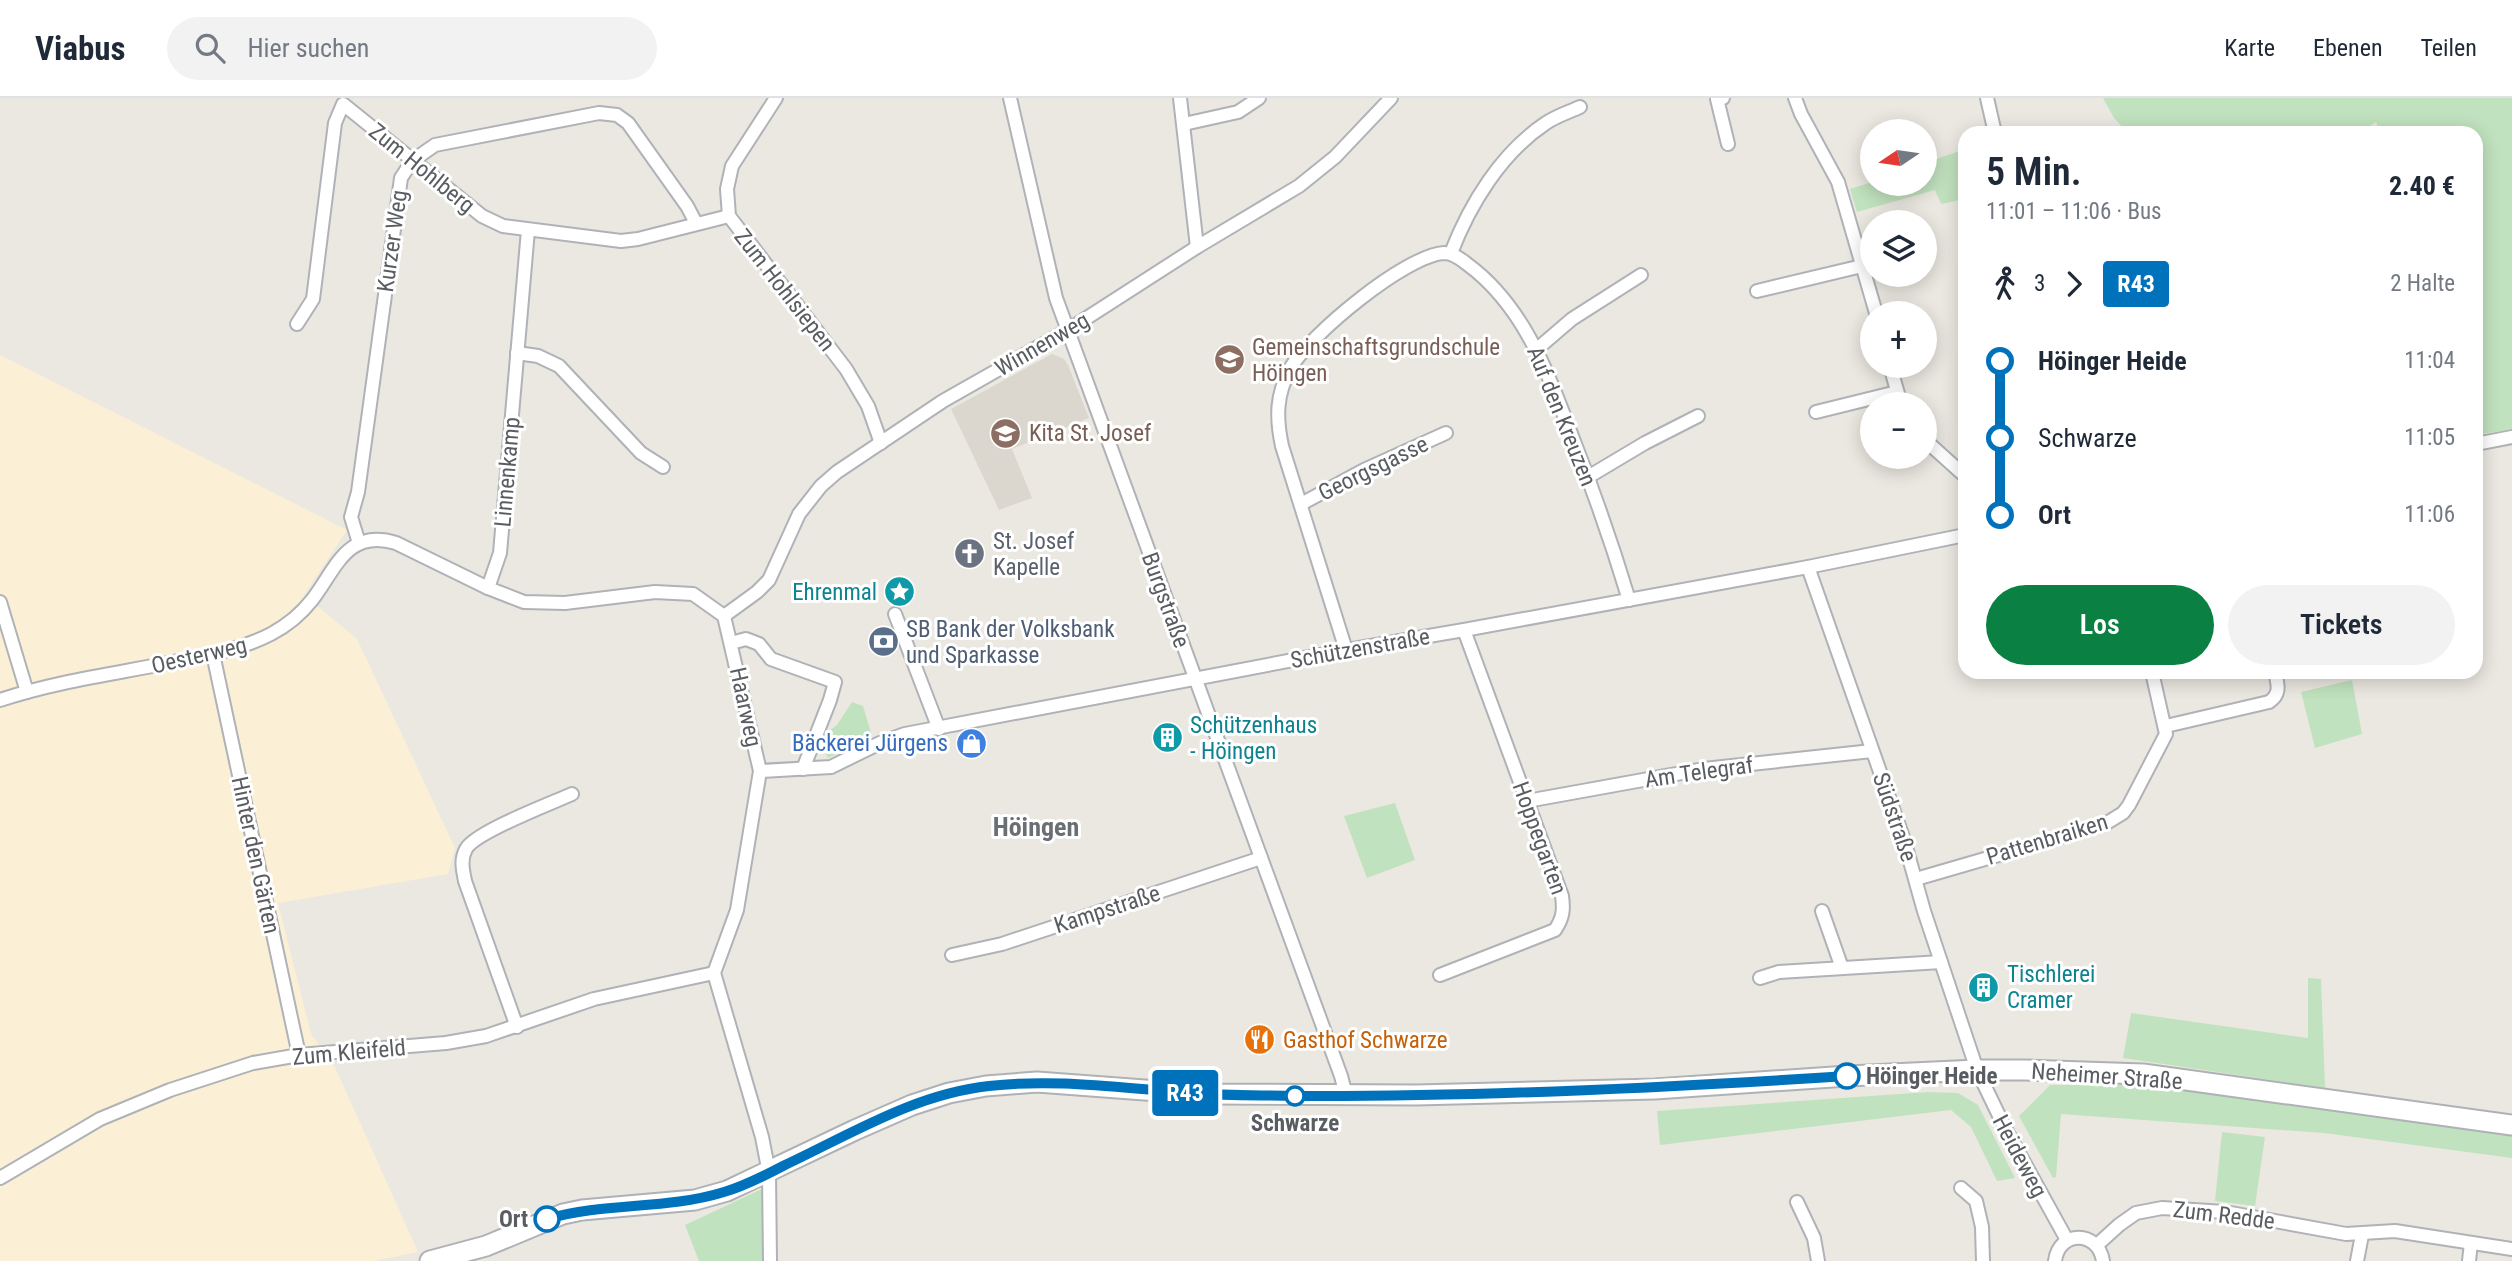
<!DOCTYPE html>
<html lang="de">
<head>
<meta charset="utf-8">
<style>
	body { margin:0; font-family:"Roboto Condensed",sans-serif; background:#f2f2f3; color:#1f2937; height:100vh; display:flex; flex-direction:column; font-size:26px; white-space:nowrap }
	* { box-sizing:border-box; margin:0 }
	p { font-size:23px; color:#747a83 }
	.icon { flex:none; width:38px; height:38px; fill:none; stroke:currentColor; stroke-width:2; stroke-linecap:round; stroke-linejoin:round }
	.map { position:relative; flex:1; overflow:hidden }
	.drawer { position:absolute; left:1958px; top:28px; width:525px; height:553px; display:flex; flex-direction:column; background:#fff; border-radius:21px; box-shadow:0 4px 18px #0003 }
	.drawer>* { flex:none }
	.badge { padding:0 14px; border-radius:5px; font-size:24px; line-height:46px }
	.needle { width:46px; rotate:257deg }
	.buttons { position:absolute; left:1860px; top:21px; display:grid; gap:14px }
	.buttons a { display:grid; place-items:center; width:77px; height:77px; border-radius:50%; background:#fff; box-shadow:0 4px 18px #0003; font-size:35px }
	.map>.badge { position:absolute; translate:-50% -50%; box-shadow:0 0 0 4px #fff }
	.legs { display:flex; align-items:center; gap:10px; height:77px; padding:0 28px; font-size:23px }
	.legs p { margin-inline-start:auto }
	.head { display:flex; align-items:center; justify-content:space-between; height:119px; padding:0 28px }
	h1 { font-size:38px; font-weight:600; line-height:52px }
	.action { display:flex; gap:14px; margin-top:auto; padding:14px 28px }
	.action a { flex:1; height:80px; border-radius:42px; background:#0b8043; color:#fff; font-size:28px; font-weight:600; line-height:80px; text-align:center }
	.action a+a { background:#f2f2f3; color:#1f2937 }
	ul { padding:0 28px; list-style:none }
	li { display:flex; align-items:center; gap:24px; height:77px; font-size:26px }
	li i { display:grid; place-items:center; width:10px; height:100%; margin:0 9px; background:currentColor }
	li i::after { content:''; width:18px; height:18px; margin:-9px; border:5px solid; border-radius:50%; background:#fff }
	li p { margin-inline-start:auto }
	li:first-child i { background:linear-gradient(#0000 50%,currentColor 0) }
	li:last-child i { background:linear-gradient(currentColor 50%,#0000 0) }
	header { display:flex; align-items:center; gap:42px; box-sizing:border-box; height:98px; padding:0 35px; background:#fff; border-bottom:2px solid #e0e1e3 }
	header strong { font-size:33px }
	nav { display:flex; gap:38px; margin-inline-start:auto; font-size:24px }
	.search { width:490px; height:63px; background:#f2f2f3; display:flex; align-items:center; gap:18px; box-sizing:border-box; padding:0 24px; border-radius:38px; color:#747a83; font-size:26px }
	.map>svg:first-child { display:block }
</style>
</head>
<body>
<header>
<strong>Viabus</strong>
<div class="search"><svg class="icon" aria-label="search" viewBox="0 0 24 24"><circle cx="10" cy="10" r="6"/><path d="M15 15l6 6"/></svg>Hier suchen</div>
<nav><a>Karte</a><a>Ebenen</a><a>Teilen</a></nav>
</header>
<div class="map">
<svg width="2512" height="1163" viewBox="0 0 2512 1163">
	<rect width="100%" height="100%" fill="#ebe8e1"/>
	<path fill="#fbf0d6" d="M0 257 347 432 304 497 357 541 455 750 448 776 278 805 311 936 333 965 418 1154 373 1163H0Z"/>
	<path fill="#dbd7cf" d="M1052 256 1064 261 1068 267 1089 320 1012 351 1032 400 999 412 951 311Z"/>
	<g fill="#c1e2be">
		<path d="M2103 0H2512V331L2482 336 2476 319V35H2380L2376 24 2360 35H2128L2114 20Z"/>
		<path d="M1965 51V101L1941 106 1935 92 1857 114 1850 91 1872 84V86H1925V65Z"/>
		<path d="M2352 582 2362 636 2315 650 2301 594Z"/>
		<path d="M852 604 863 608 872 638 828 660 821 647 826 635 837 627Z"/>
		<path d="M1395 705 1415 762 1367 780 1344 718Z"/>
		<path d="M2308 880 2321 881 2325 990 2123 960 2131 915 2308 940Z"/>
		<path d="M2050 987H2153L2512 1035V1060L2324 1035 2061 1016 2056 1079 2053 1080 2019 1018Z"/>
		<path d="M1928 994 1958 995 1978 1007 2015 1080 1997 1083 1971 1029 1951 1012 1660 1047 1657 1013Z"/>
		<path d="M2222 1034 2265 1039 2255 1108 2215 1103Z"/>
		<path d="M762 1091 763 1163H699L685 1127Z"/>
	</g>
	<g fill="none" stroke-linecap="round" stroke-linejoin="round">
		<defs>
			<g id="street">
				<path d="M776 0 732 68 727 91 729 118 846 271 868 308 881 345"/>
				<path d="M1010 0 1056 200 1341 978 1346 997"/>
				<path d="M1180 0 1197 149"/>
				<path d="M1723 0 1717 1 1728 46"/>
				<path d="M1795 0 1801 16 1838 84 1876 215"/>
				<path d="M1987 0 1995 35"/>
				<path d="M1184 26 1238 14 1259 0"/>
				<path d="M1451 155C1470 106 1501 55 1546 25 1556 18 1569 14 1580 9"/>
				<path d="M1757 193 1862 168"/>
				<path d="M297 226 313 201 335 25 343 6 482 118 503 128 621 143 638 141 729 118"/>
				<path d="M1537 251 1572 221 1641 177"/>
				<path d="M517 255 538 258 559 268 641 355 663 369"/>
				<path d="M1890 268 1901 306"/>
				<path d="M1816 314 1897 294"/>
				<path d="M1925 342 1965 378"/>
				<path d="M2476 346 2512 339"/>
				<path d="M1588 379 1645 345 1698 318"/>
				<path d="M1301 406 1364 372 1446 335"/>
				<path d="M359 445 351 419 358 394 401 80 412 63 435 47 599 15 617 17 628 25 687 108 696 125"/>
				<path d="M1808 469 1904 742 1924 813 1977 972 2005 1030 2067 1142"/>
				<path d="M488 490 500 455 528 132"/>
				<path d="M0 504 27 594"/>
				<path d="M895 516 939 631"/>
				<path d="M724 518 757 494 769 482 799 416 821 388 837 374 943 303 1068 232 1197 149 1299 88 1335 59 1391 0"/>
				<path d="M731 545 746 541 759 546 771 561 835 584 830 602 803 671"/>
				<path d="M1346 552 1282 348C1276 320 1276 297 1290 271 1308 238 1406 157 1444 155 1453 155 1461 161 1467 166 1526 209 1550 281 1575 346 1595 397 1613 449 1629 502"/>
				<path d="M213 556 299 957"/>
				<path d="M0 602C54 584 112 576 168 565 203 558 238 553 271 536 286 528 301 516 312 502 336 471 347 430 396 445L488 490 524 504 565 505 655 494 693 496 724 518 760 673 737 812 714 875 762 1039 769 1075 770 1163"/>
				<path d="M2166 628 2269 604C2281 596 2278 587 2275 574"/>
				<path d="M760 673 831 669 880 645 905 636 1346 552 1464 532 1808 469 1965 437"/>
				<path d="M1527 703 1704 671 1872 653"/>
				<path d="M1916 781 2105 726 2123 715 2129 707 2166 636 2152 574"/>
				<path d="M1822 813 1842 870"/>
				<path d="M952 857 1002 846 1261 760"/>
				<path d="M1440 877 1555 832C1563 820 1564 812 1562 798L1464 532"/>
				<path d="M1760 880 1779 874 1941 864"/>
				<path d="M517 929 465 783C463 772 460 762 466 751 475 734 552 705 572 696"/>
				<path d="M0 1080 100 1021 170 992 253 965 299 957 446 945 486 938 594 901 714 875"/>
				<path d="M1961 1090 1976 1103 1982 1129 1983 1163"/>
				<path d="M1797 1104 1814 1140 1818 1163"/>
				<path d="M2097 1147 2119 1127 2136 1115 2162 1110 2225 1114 2346 1136 2395 1133 2512 1151"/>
				<path d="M2055 1163C2059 1132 2098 1132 2103 1163"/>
				<path d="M2357 1163 2362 1137"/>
				<path d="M2469 1163 2471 1145"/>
			</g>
			<path id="secondary" d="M430 1163 486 1148 563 1116 582 1112 695 1102 727 1093 855 1032 912 1007 949 995 986 988 1037 984 1198 996 1416 997 1655 991 1848 978 1977 972H2024L2143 976 2512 1027"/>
		</defs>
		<use href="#street" stroke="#afb2b6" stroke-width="16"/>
		<use href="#secondary" stroke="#aeb1b6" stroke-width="23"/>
		<use href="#street" stroke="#fff" stroke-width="12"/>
		<use href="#secondary" stroke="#fff" stroke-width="19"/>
	</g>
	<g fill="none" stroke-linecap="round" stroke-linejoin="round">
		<defs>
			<path id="line-1" d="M547 1121C605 1104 666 1112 724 1094 745 1088 766 1077 785 1067 851 1036 915 996 989 988 1058 980 1126 991 1195 995 1228 998 1262 997 1295 998 1479 999 1663 990 1847 978"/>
		</defs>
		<use href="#line-1" stroke="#fff" stroke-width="16"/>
		<use href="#line-1" stroke="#0072bc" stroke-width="10"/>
	</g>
	<defs>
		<symbol id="school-disc" viewBox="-11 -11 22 22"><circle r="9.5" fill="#8d6e63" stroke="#fff"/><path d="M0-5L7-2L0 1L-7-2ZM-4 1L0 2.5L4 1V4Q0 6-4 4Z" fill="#fff"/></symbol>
		<symbol id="church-disc" viewBox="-11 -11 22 22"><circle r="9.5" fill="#6b7280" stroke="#fff"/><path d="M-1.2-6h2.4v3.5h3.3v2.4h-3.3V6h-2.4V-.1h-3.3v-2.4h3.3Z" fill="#fff"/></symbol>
		<symbol id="sight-disc" viewBox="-11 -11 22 22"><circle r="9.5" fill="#0f9aa8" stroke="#fff"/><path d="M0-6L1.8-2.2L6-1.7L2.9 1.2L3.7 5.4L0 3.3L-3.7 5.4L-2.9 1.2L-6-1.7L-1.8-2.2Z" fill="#fff"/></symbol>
		<symbol id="bank-disc" viewBox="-11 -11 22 22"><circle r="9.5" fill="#5c6f8a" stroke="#fff"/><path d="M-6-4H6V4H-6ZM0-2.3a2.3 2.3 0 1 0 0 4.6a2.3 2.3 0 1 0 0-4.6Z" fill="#fff"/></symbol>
		<symbol id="building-disc" viewBox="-11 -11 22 22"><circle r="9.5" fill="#0f9aa8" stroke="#fff"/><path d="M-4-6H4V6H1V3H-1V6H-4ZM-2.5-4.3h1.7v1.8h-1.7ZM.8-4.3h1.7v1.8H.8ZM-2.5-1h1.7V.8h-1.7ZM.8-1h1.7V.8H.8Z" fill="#fff"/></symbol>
		<symbol id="shop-disc" viewBox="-11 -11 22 22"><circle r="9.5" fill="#3f7fe0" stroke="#fff"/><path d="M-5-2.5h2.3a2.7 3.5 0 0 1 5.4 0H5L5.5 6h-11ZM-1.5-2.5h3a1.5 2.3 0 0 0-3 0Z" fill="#fff"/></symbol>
		<symbol id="restaurant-disc" viewBox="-11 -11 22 22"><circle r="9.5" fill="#e8710a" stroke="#fff"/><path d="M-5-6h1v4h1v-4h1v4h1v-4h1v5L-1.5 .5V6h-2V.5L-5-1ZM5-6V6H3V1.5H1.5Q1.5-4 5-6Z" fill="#fff"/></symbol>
	</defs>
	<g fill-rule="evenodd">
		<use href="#school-disc" x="1212" y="244" width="35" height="35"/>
		<use href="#school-disc" x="988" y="318" width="35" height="35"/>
		<use href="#church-disc" x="952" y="438" width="35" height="35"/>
		<use href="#sight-disc" x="882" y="476" width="35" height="35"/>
		<use href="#bank-disc" x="866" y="526" width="35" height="35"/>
		<use href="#building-disc" x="1150" y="622" width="35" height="35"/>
		<use href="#shop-disc" x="954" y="628" width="35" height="35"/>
		<use href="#building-disc" x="1966" y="872" width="35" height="35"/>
		<use href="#restaurant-disc" x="1242" y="924" width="35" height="35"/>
	</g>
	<g fill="#fff" stroke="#0072bc" stroke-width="3.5">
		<circle cx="1847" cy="978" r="12"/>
		<circle cx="1295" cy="998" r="9"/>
		<circle cx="547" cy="1121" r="12"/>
	</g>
	<g text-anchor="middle" stroke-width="6" stroke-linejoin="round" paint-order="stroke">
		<g font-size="23" fill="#595d61" stroke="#fff">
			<text transform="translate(422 70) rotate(39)" y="8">Zum Hohlberg</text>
			<text transform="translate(392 143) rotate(-82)" y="8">Kurzer Weg</text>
			<text transform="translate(785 192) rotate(52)" y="8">Zum Hohlsiepen</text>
			<text transform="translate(1042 246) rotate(-30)" y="8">Winnenweg</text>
			<text transform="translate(1562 318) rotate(68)" y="8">Auf den Kreuzen</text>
			<text transform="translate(1373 370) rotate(-26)" y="8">Georgsgasse</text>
			<text transform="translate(507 374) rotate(-85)" y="8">Linnenkamp</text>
			<text transform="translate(1166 502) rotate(70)" y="8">Burgstraße</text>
			<text transform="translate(1360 550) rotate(-10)" y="8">Schützenstraße</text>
			<text transform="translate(199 557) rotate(-13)" y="8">Oesterweg</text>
			<text transform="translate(746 609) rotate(78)" y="8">Haarweg</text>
			<text transform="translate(1699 674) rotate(-8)" y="8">Am Telegraf</text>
			<text transform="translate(1895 719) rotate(71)" y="8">Südstraße</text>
			<text transform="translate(1540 740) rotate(70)" y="8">Hoppegarten</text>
			<text transform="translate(2047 741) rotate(-17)" y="8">Pattenbraiken</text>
			<text transform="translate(256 757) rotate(78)" y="8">Hinter den Gärten</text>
			<text transform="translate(1107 811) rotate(-18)" y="8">Kampstraße</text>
			<text transform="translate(349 954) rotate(-5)" y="8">Zum Kleifeld</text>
			<text transform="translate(2107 978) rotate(4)" y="8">Neheimer Straße</text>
			<text transform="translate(2020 1058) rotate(62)" y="8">Heideweg</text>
			<text transform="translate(2224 1117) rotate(7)" y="8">Zum Redde</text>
		</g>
		<g font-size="23" fill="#785e54" stroke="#fff" text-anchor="start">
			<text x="1252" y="257">Gemeinschaftsgrundschule<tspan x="1252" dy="26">Höingen</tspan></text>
			<text x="1029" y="343">Kita St. Josef</text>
		</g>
		<g font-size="23" fill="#5b616d" stroke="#fff" text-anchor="start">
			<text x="993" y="451">St. Josef<tspan x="993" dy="26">Kapelle</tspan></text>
		</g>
		<g font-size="23" fill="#0d838f" stroke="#fff" text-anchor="start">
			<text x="877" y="502" text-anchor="end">Ehrenmal</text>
			<text x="1190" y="635">Schützenhaus<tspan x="1190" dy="26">- Höingen</tspan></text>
			<text x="2007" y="884">Tischlerei<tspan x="2007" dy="26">Cramer</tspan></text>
		</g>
		<g font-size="23" fill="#4e5e75" stroke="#fff" text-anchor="start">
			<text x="906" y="539">SB Bank der Volksbank<tspan x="906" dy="26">und Sparkasse</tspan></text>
		</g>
		<g font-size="23" fill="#366cbe" stroke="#fff" text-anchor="end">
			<text x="948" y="653">Bäckerei Jürgens</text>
		</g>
		<g font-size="23" fill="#c56008" stroke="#fff" text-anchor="start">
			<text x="1283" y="950">Gasthof Schwarze</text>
		</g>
		<g font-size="23" font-weight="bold" fill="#595d61" stroke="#fff" text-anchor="start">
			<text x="1866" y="986">Höinger Heide</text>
			<text x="1295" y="1033" text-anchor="middle">Schwarze</text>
			<text x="528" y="1129" text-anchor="end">Ort</text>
		</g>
		<g font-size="26" font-weight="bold" fill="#6a6f73" stroke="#fff">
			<text x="1036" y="738">Höingen</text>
		</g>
	</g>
</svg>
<div class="buttons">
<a><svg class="needle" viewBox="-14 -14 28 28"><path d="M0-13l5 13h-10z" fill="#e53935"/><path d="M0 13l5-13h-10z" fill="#747a83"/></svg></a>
<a><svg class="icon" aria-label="layers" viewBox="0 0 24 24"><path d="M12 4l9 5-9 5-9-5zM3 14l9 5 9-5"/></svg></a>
<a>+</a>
<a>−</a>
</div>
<b class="badge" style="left:1185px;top:995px;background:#0072bc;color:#fff">R43</b>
<section class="drawer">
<div class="head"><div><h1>5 Min.</h1><p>11:01 – 11:06 · Bus</p></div><b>2.40 €</b></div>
<div class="legs"><svg class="icon" aria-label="walk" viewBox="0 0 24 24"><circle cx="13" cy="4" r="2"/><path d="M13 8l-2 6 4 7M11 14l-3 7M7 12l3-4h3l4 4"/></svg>3<svg class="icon" aria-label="forward" viewBox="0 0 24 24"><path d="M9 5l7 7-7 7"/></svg><b class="badge" style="background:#0072bc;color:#fff">R43</b><p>2 Halte</p></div>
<ul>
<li><i style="color:#0072bc"></i><b>Höinger Heide</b><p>11:04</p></li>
<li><i style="color:#0072bc"></i><span>Schwarze</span><p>11:05</p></li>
<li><i style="color:#0072bc"></i><b>Ort</b><p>11:06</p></li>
</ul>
<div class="action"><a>Los</a><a>Tickets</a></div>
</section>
</div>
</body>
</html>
